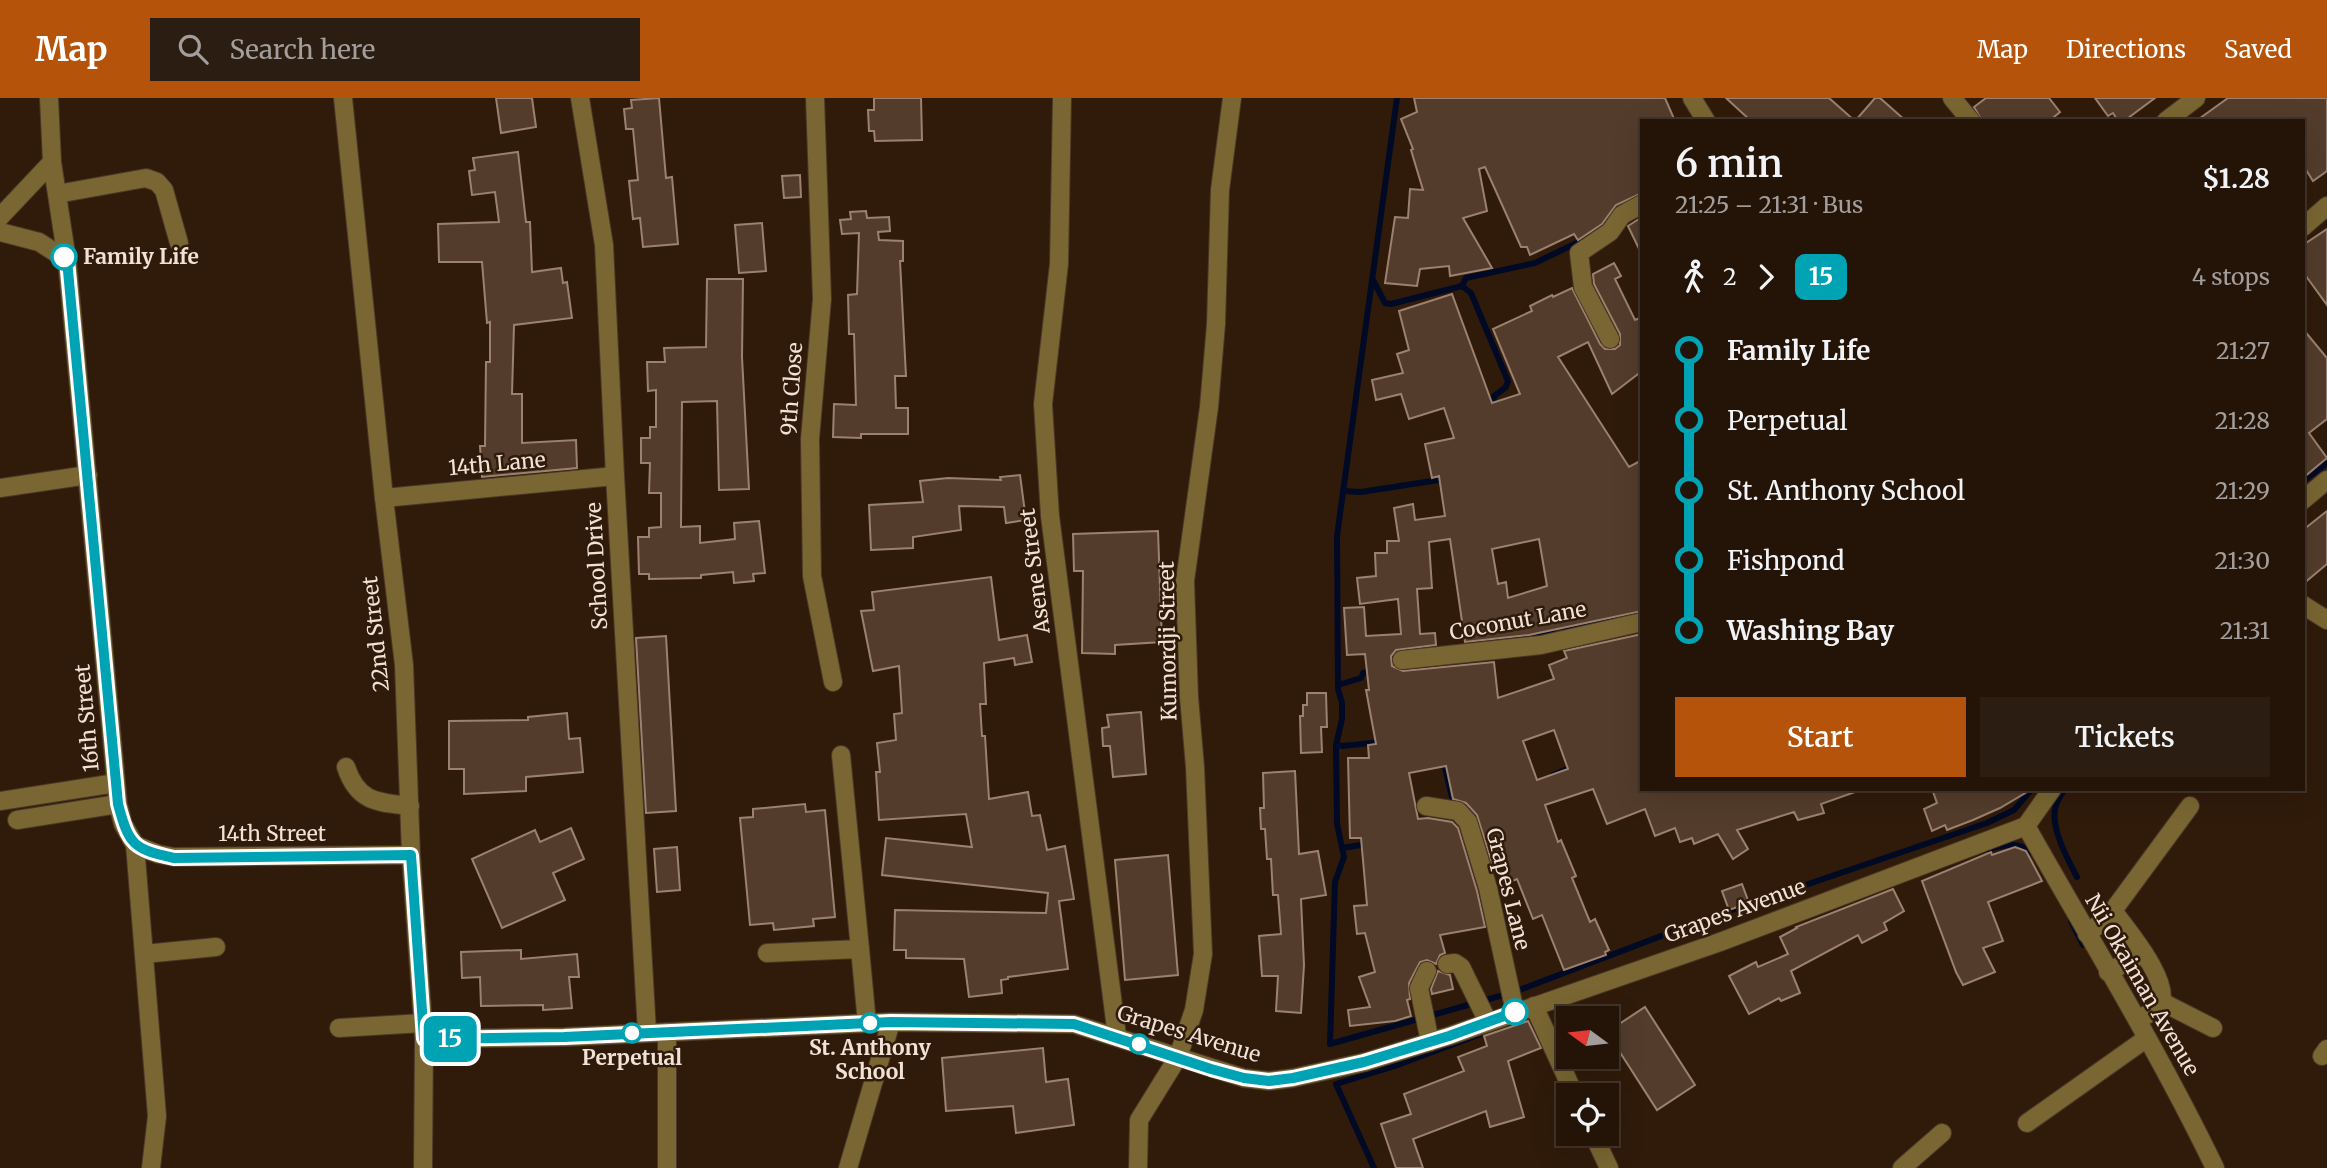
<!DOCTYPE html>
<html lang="en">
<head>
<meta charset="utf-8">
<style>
	body { margin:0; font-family:Merriweather,serif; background:#2c1d12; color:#f1f3f6; height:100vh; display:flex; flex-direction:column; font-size:26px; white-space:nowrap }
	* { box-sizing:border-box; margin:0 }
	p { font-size:23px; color:#a39e9c }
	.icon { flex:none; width:38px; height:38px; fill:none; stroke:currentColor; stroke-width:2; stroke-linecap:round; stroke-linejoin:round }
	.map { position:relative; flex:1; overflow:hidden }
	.sheet { position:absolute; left:1640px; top:21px; width:665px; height:672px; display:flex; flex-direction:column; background:#241408; border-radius:0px; box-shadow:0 7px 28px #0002,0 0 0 2px #413329 }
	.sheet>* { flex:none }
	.badge { padding:0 14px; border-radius:10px; font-size:24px; line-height:46px }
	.needle { width:46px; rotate:285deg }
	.tools { position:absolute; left:1556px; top:908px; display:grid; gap:14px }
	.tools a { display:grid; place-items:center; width:63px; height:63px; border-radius:0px; background:#241408; box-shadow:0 7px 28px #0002,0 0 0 2px #413329; font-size:35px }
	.map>.badge { position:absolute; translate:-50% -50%; box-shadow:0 0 0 4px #fff }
	.legs { display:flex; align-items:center; gap:10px; height:77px; padding:0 35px; font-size:23px }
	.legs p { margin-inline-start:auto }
	.headline { display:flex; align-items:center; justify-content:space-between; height:119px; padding:0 35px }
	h1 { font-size:38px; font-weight:600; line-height:52px }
	.cta { display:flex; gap:14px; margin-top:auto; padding:14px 35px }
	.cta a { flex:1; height:80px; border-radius:0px; background:#b45309; color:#fff; font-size:28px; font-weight:600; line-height:80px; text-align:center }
	.cta a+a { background:#2c1d12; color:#f1f3f6 }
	ul { padding:0 35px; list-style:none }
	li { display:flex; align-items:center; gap:24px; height:70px; font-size:26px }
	li i { display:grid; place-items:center; width:10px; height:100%; margin:0 9px; background:currentColor }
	li i::after { content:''; width:18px; height:18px; margin:-9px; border:5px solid; border-radius:50%; background:#241408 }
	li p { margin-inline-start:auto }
	li:first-child i { background:linear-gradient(#0000 50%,currentColor 0) }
	li:last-child i { background:linear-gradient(currentColor 50%,#0000 0) }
	header { display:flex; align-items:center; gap:42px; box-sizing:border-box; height:98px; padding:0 35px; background:#b45309; color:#fff }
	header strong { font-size:33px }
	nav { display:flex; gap:38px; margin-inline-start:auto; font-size:24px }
	.search { width:490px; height:63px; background:#2c1d12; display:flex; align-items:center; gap:18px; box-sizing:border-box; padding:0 24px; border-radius:0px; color:#a39e9c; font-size:26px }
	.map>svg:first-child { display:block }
</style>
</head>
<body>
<header>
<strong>Map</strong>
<div class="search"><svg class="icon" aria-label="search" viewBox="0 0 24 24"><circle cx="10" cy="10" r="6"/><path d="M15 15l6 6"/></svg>Search here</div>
<nav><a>Map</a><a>Directions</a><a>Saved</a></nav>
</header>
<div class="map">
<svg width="2327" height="1070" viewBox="0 0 2327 1070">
	<rect width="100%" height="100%" fill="#301b0a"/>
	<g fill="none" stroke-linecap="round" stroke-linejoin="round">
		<g stroke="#000a25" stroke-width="6">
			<path d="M1397 0 1337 438 1338 591 1342 605V621L1336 647 1337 726 1344 759 1335 784 1330 946 1514 894 1703 822 1987 725 2014 712 2032 691"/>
			<path d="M1596 134 1607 123"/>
			<path d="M1373 182 1385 205 1391 206 1462 188 1471 195 1508 283 1506 289 1493 299 1496 311"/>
			<path d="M1462 188 1466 180 1535 165 1587 140"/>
			<path d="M2303 383 2327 365"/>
			<path d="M1343 393 1361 394 1445 381"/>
			<path d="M1564 529 1612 522"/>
			<path d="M1513 542 1553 532"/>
			<path d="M1338 587 1361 580 1363 575 1373 573"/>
			<path d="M1336 647 1342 648 1381 644V646"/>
			<path d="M1443 661 1454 708 1471 714 1479 710"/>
			<path d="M1553 677 1567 671"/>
			<path d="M2065 691C2061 697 2056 704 2055 711 2051 731 2068 762 2077 779"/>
			<path d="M1342 750 1367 746"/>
			<path d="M1988 751C2008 746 2020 743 2036 758"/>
			<path d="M2071 823 2083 847"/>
			<path d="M1374 1070 1336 986 1395 968 1481 936"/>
		</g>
	</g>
	<g fill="#533c2b" stroke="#9c816f" stroke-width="2" fill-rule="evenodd">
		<path d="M496 0H532L536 29 501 35Z"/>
		<path d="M659 0 666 80 672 79 678 146 643 149 640 120 633 121 629 83 638 82 633 31H626L624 11 632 10 631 2Z"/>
		<path d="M874 0H921L922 42 875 43 874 33H869L868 12H874Z"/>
		<path d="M1414 0H1665L1675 23H1642V95L1616 107 1602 126 1578 142 1574 136 1530 157 1527 149H1521L1485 69 1479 71 1487 113 1463 120 1492 170 1450 178 1449 168 1420 171 1417 188 1385 185 1395 119 1408 120 1410 91 1423 92 1411 52 1413 51 1401 21 1417 14Z"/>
		<path d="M1726 0H1829L1855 23H1751Z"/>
		<path d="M1875 0H1880L1906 23H1855Z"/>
		<path d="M1986 0H2049L2060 14 2049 23H1982L1974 9Z"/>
		<path d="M2095 0H2155L2124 23H2118L2113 15 2108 18Z"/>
		<path d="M2228 0H2327V73L2313 83 2303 67V23H2196Z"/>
		<path d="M518 54 526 124H530L532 174 561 170 563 185 567 184 572 220 514 227 512 296H522V345L576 342 577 370 482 379 480 348H485L486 264H490V224L487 225 482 164H439L438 126 499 124 495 94 472 97 469 73 475 72 473 60Z"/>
		<path d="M800 77 801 99 784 100 782 78Z"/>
		<path d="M866 113 867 120 889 119 890 133 878 134 879 142 903 143V163H900L906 278H895L896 310H908V336H861V340L833 339 834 306 856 307 854 236H849L848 197 857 196 859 135 842 136 840 122 851 121 850 114Z"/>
		<path d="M1642 119V157L1628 128Z"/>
		<path d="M762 125 766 173 739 175 735 127Z"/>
		<path d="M2327 131V207L2303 174V147Z"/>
		<path d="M1614 165 1621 178 1615 181 1635 222 1642 219V273L1612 296 1588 244 1558 259 1629 369 1642 362V513L1529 537 1465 544 1450 441 1429 444 1432 490 1417 491 1420 536 1435 535 1436 547 1396 552 1391 558 1392 568 1403 573 1494 564 1498 600 1554 581 1549 567 1567 560 1564 553 1642 536V691H1855V694L1821 706 1824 715 1798 722 1794 714 1737 732 1748 751 1733 761 1718 736 1694 746 1692 740 1680 744 1675 730 1655 738 1645 711 1607 726 1593 691 1545 707 1558 744 1561 742 1576 778 1572 780 1590 824 1595 821 1609 852 1605 854 1606 857 1564 872 1542 817 1533 821 1517 781 1510 784 1504 768 1494 772 1477 717 1466 705 1453 701 1446 668 1409 675 1418 721 1428 720 1452 724 1458 730 1477 793 1485 829 1440 837 1445 855 1440 857 1436 866 1427 862 1420 864 1409 885 1410 901 1407 902 1411 918 1395 923 1350 928 1348 912 1370 909 1359 879 1375 874 1365 835 1357 836 1354 808 1367 807 1361 740H1350L1348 660H1369L1368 647 1376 646 1366 592H1369L1365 556 1347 557 1344 510 1364 509 1366 538 1401 536 1398 501 1360 506 1357 480 1376 478 1375 455H1387V443H1399L1394 410 1413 406 1415 422 1445 418 1439 378 1432 380 1425 346 1454 340 1444 310 1409 321 1401 296 1376 302 1372 282 1403 275 1397 256 1409 252 1399 213 1452 196 1492 305 1520 296 1493 231 1532 213 1530 208 1552 197 1553 199 1572 190 1600 246 1605 251H1615L1620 247V236L1594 186 1593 176ZM1539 441 1547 488 1508 500 1506 484 1498 486 1492 451ZM1554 632 1568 671 1537 682 1523 643Z"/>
		<path d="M707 181H743L742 259 749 391 719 392 717 303 682 304 681 429 700 428V445L735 441 734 425 759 423 765 475 753 476 754 483 734 485 733 474 701 477V480L649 481V476H639L638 439H649V430L661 429V395H649L650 365H641V340H650V329H656V292L648 293 647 264H665L664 250 706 249Z"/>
		<path d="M2303 231 2327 260V321L2309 335 2327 360 2303 380Z"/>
		<path d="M1020 377 1026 422 1006 425 1004 409 959 408 961 432 913 439V450L871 452 869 407 923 404 920 383 948 380 1001 382 1000 379Z"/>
		<path d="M2327 413V466L2303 486V432Z"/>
		<path d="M1158 433 1162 544 1115 547V556L1082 555 1083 473H1074L1073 436Z"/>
		<path d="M991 479 999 542 1027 537 1032 564 1015 567 1014 560 984 565 986 606H980L982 638H985L989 701 1028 694 1032 718 1040 717 1047 752 1065 748 1074 801 1059 803 1068 871 1008 879V881L1001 882 1002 895 969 899 964 861 906 860V852H894L895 812 1046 815 1048 795 882 777 886 740 972 749 966 716 879 722 876 674H880L877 645 896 642 894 616 902 615 899 568 873 573 861 513 874 512 872 494Z"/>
		<path d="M666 538 676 713 646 715 636 540Z"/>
		<path d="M1307 595H1326L1327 629H1321L1322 654 1301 655 1300 618H1303V607H1307Z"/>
		<path d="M1141 614 1146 676 1113 679 1110 648H1103L1102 630 1109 629 1107 617Z"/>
		<path d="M567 615 569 641 580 640 583 674 526 679V693L464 696V671H449V623L528 622V619Z"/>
		<path d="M1295 673 1299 756 1318 753 1326 797 1301 801 1304 867 1301 915 1276 913 1278 878H1262L1259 838 1281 836 1278 797H1273L1271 761H1267L1265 731H1261L1260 710H1264L1263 675Z"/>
		<path d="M1932 691H2032L2000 710 1973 722 1947 732 1945 727 1932 733 1924 711 1937 705Z"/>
		<path d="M805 706 806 714 825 712 835 819 813 821 814 828 774 832 773 825 750 827 740 720 753 719V711Z"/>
		<path d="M571 730 584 761 553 775 565 802 502 830 472 761 535 732 540 744Z"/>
		<path d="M677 749 680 792 657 794 654 751Z"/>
		<path d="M2015 749 2026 753 2042 783 1988 804 2003 843 1983 850 1995 874 1963 887 1956 874 1922 783 1991 754 1992 757Z"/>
		<path d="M1168 757 1178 877 1125 882 1115 762Z"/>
		<path d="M1742 786 1749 805 1729 812 1722 793Z"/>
		<path d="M1893 791 1904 813 1884 825 1887 832 1862 845 1858 837 1791 873 1800 895 1781 903 1779 900 1749 916 1729 878 1756 864 1758 869 1788 856 1780 839 1797 830 1796 829Z"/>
		<path d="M521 852V861L577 856 579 879H569L572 910 543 912V907L481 908 480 879 462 880 461 854Z"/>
		<path d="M1438 873 1450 877 1453 891 1432 896 1431 891Z"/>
		<path d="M1645 909 1695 987 1657 1012 1607 934Z"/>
		<path d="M1528 923 1541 950 1508 963 1524 1019 1490 1029 1486 1013 1413 1041 1423 1070H1396L1381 1026 1411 1016 1404 996 1464 973 1458 959 1487 948 1484 938Z"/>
		<path d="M1043 950 1046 984 1068 981 1074 1027 1016 1035 1013 1008 946 1013 942 960Z"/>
	</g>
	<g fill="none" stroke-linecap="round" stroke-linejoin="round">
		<defs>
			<g id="minor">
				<path d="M49 0 52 64 67 162 118 706 123 726 135 747 157 1018 151 1070"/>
				<path d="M343 0 384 400 404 567 411 757 424 941 423 1070"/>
				<path d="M580 0 604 147 615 378 647 934"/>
				<path d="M815 0 822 201 810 341 812 478 833 584"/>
				<path d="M1062 0 1059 166 1043 306 1050 418 1117 938"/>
				<path d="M1692 0 1706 23"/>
				<path d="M1952 0 1971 23"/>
				<path d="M2166 23 2196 0"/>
				<path d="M57 96 146 80 157 84 164 92 179 145"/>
				<path d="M0 119 52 64"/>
				<path d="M2303 129 2327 108"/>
				<path d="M0 134 39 144 67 162"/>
				<path d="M1610 241 1583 189 1579 155 1610 134 1622 117 1642 106"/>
				<path d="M0 390 88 377"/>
				<path d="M384 400 615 378"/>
				<path d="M2303 402 2327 382"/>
				<path d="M2303 507 2327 522"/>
				<path d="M1402 562 1541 547 1642 524"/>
				<path d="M841 657 860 851"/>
				<path d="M346 669C358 705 378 704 410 708"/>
				<path d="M0 703 116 685"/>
				<path d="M1426 708 1458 713 1468 724 1488 790 1515 914"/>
				<path d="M17 722 118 706"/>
				<path d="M2026 728C2090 841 2158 952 2215 1070"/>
				<path d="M2026 728 2052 691"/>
				<path d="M135 747 158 756 174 759 411 757"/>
				<path d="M2113 813C2125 829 2178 891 2157 911 2153 915 2143 918 2137 921"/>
				<path d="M2087 836 2109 818 2190 708"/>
				<path d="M767 855 860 851 867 925"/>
				<path d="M144 856 216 849"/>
				<path d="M1447 866 1455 865 1461 869 1488 924"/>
				<path d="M1427 873 1419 890 1430 944"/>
				<path d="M2108 874 2144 855"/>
				<path d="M2162 904 2213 930"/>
				<path d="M1534 908 1575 998"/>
				<path d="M339 930 423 925"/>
				<path d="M424 941 564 939 891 924 1074 926 1244 980 1269 983 1293 980 1365 964 1449 938 1720 844 2026 728"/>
				<path d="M2322 958 2327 951"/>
				<path d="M2027 1025 2147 940"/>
				<path d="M1593 1036 1609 1070"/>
				<path d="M667 1070V934"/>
				<path d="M848 1070 891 924"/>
				<path d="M1138 1070 1139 1022 1178 959 1194 912 1203 856 1195 669 1189 599 1185 483 1209 309 1216 226 1220 92 1232 0"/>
				<path d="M1902 1070 1942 1035"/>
			</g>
		</defs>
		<use href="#minor" stroke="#4b3727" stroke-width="20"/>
		<use href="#minor" stroke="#796632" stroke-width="18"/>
	</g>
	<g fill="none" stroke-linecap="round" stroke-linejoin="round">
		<defs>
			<path id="line-1" d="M64 159 67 162 118 706C129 747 133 751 174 760L411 757 424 941 564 939 891 924 1074 926 1211 971 1244 980 1269 983 1293 980 1364 964 1449 938 1515 914"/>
		</defs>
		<use href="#line-1" stroke="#fff" stroke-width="16"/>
		<use href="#line-1" stroke="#00a3b4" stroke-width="10"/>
	</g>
	<g fill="#fff" stroke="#00a3b4" stroke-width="3.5">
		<circle cx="64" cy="159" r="12"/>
		<circle cx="1515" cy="914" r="12"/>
		<circle cx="870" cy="925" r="9"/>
		<circle cx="632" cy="935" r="9"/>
		<circle cx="1139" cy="946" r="9"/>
	</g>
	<g text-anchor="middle" stroke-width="5" stroke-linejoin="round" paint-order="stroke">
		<g font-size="21" font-weight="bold" fill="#f1e2d8" stroke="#301b0a">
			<text x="83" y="166" text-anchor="start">Family Life</text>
			<text x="870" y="957">St. Anthony<tspan x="870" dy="24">School</tspan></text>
			<text x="632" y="967">Perpetual</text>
		</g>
		<g font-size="21" fill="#f1e2d8" stroke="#301b0a">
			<text transform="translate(792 291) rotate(-86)" y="7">9th Close</text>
			<text transform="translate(497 366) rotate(-5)" y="7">14th Lane</text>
			<text transform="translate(597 468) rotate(-93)" y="7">School Drive</text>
			<text transform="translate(1035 473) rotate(-97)" y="7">Asene Street</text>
			<text transform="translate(1518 523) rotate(-10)" y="7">Coconut Lane</text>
			<text transform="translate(376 536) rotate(-96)" y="7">22nd Street</text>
			<text transform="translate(1168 543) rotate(-91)" y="7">Kumordji Street</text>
			<text transform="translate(87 620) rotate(-95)" y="7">16th Street</text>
			<text x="272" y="743">14th Street</text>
			<text transform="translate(1508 791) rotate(76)" y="7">Grapes Lane</text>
			<text transform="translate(1735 813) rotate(-20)" y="7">Grapes Avenue</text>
			<text transform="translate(2142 887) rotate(60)" y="7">Nii Okaiman Avenue</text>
			<text transform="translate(1189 936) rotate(17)" y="7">Grapes Avenue</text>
		</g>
	</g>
</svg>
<div class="tools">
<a><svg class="needle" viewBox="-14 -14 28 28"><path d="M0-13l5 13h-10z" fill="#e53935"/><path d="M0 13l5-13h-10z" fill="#a39e9c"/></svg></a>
<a><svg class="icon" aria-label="locate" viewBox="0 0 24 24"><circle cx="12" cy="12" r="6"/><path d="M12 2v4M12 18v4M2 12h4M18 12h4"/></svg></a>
</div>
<b class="badge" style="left:450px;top:941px;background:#00a3b4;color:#fff">15</b>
<section class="sheet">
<div class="headline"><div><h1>6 min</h1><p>21:25 – 21:31 · Bus</p></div><b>$1.28</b></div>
<div class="legs"><svg class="icon" aria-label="walk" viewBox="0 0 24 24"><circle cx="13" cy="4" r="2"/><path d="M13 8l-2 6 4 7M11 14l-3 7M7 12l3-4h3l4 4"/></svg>2<svg class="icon" aria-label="forward" viewBox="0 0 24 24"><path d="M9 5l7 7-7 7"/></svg><b class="badge" style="background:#00a3b4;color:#fff">15</b><p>4 stops</p></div>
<ul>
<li><i style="color:#00a3b4"></i><b>Family Life</b><p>21:27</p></li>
<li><i style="color:#00a3b4"></i><span>Perpetual</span><p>21:28</p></li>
<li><i style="color:#00a3b4"></i><span>St. Anthony School</span><p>21:29</p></li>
<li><i style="color:#00a3b4"></i><span>Fishpond</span><p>21:30</p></li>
<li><i style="color:#00a3b4"></i><b>Washing Bay</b><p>21:31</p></li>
</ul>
<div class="cta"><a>Start</a><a>Tickets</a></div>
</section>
</div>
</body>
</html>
